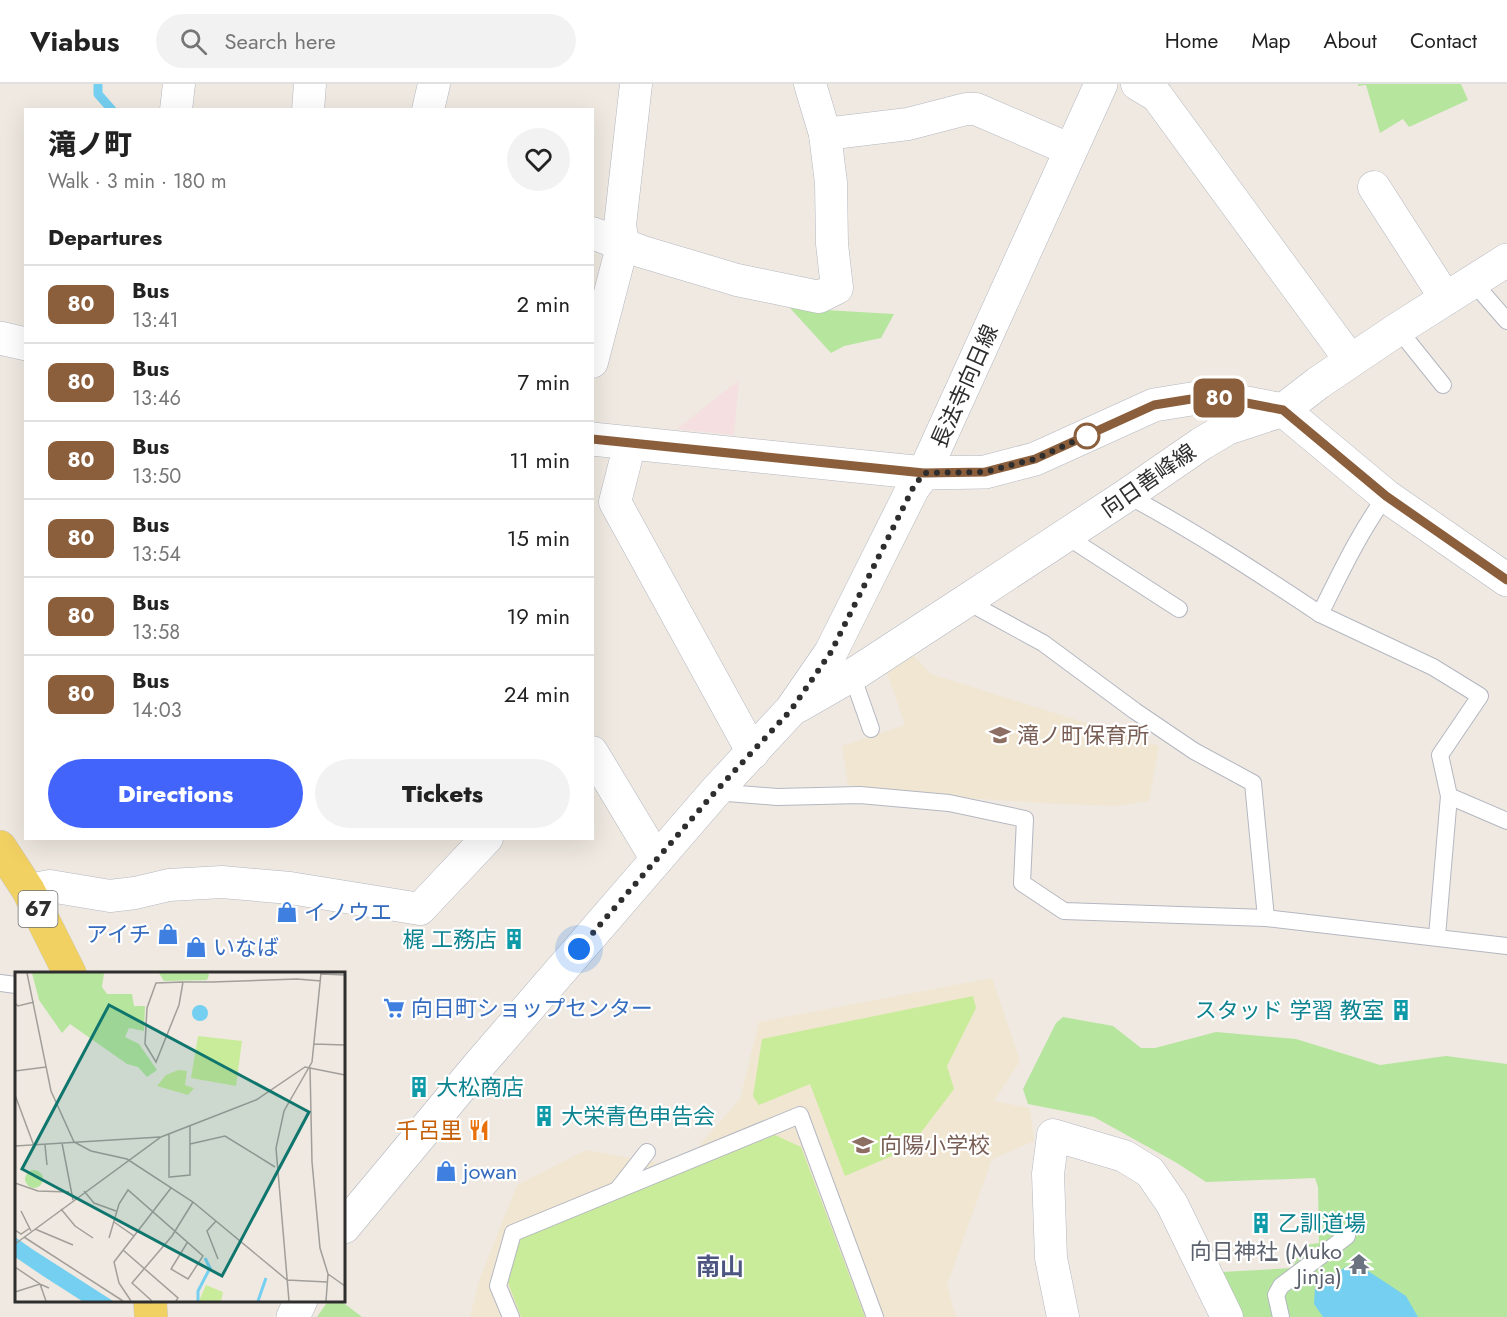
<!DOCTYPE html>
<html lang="en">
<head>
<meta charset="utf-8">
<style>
	body { margin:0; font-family:Jost,"Noto Sans JP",sans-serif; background:#f2f2f2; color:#222; height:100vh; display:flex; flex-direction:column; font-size:22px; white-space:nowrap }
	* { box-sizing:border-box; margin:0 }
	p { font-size:20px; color:#767676 }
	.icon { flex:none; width:33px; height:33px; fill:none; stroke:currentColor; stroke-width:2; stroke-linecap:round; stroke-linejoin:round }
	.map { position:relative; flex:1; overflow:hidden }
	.details { position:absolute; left:24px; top:24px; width:570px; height:732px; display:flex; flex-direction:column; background:#fff; border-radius:0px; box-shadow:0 6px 24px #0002 }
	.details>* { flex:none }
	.badge { padding:0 12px; border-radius:9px; font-size:21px; line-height:39px }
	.you { position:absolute; width:30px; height:30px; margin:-15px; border:4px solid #fff; border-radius:50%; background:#1a73e8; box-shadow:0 0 0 9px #1a73e833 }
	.map>.badge { position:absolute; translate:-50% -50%; box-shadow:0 0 0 3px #fff }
	h2 { padding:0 24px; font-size:22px; line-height:54px }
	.round { display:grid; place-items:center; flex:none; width:63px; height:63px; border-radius:32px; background:#f2f2f2 }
	.head { display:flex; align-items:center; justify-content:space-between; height:102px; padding:0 24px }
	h1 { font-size:28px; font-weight:800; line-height:45px }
	.button { display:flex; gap:12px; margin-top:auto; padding:12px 24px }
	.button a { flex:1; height:69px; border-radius:36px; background:#4264fb; color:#fff; font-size:24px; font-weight:800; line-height:69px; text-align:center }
	.button a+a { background:#f2f2f2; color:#222 }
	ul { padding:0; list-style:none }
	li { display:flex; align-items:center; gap:18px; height:78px; padding:0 24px; border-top:2px solid #e0e0e0 }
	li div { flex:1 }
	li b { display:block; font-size:22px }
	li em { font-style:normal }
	li .badge { min-width:66px; font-weight:700; text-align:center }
	header { display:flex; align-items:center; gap:36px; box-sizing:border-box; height:84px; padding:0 30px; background:#fff; border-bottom:2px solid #e0e0e0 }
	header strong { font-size:28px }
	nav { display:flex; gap:33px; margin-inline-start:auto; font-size:21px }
	.search { width:420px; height:54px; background:#f2f2f2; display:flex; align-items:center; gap:15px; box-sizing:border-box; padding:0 21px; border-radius:33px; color:#767676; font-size:22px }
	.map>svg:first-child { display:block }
</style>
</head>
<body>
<header>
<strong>Viabus</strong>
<div class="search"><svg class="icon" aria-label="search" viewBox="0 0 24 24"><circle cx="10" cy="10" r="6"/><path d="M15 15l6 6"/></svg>Search here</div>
<nav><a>Home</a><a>Map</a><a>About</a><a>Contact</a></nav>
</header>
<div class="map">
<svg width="1507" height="1233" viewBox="0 0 1507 1233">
	<rect width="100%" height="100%" fill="#efe9e1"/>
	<g fill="#f0e6d1">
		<path d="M909 567 931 590 1159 662 1149 717 1115 722 1040 719 924 711 848 701 842 662 905 641 885 583Z"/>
		<path d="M992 894 1020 977 994 1017 1030 1024 1034 1057 992 1075 947 1201 956 1233H470L480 1194 517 1101 586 1066 664 1080 697 1064 740 1015 759 938Z"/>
	</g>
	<path fill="#f5dfe0" d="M739 296 734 351 677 345Z"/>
	<g fill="#b6e59e">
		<path d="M1358 0H1461L1468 16 1409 43 1403 35 1380 49 1366 1 1358 2Z"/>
		<path d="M790 224 894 230 881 254 844 262 831 269Z"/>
		<path d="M1063 933 1113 942 1141 964H1155L1216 948 1296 955 1380 981 1446 972 1507 980V1233H1243L1222 1188 1292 1184 1304 1161 1319 1159 1318 1103 1315 1094 1206 1098 1177 1079 1094 1033 1028 1020 1023 1005 1056 939Z"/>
		<path d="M328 1217H341L362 1233H317Z"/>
	</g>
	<g fill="#c9ec9a">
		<path d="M973 912 976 924 947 982 954 1005 919 1051 901 1068 845 1092 810 1000 759 1021 753 1012 762 955Z"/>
		<path d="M775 1051 801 1063 865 1233H521L502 1183 512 1156Z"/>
	</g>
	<path fill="#75cff0" d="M1359 1181 1406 1212 1418 1233H1323L1314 1220 1315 1204 1347 1182Z"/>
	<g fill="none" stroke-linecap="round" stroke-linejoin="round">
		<path stroke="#75cff0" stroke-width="9" d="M98 0V10L112 26"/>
		<defs>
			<g id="lane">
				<path d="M1473 198 1507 237"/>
				<path d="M1398 245 1443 301"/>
				<path d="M1127 411C1194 447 1257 488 1320 530"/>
				<path d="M1386 412C1359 449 1340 490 1320 530L1433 583 1480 612 1440 671 1449 712 1437 852"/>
				<path d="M1066 452 1179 525"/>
				<path d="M966 517 1043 559 1135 627 1194 667 1253 699 1266 834"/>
				<path d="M852 591 871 645"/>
				<path d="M715 708 777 713 860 711 949 719 1025 735 1022 799 1064 827 1266 834 1507 862"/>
				<path d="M1449 712 1507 737"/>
				<path d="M0 899 16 901"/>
				<path d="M618 1105 647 1068"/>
				<path d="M511 1233 498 1202 513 1149 800 1031 875 1233"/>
				<path d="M1281 1233 1276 1211 1281 1202 1347 1152"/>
			</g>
			<g id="street">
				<path d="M1137 0 1157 12 1351 277"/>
				<path d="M176 26 179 0"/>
				<path d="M308 26 310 0"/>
				<path d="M428 26 434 0"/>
				<path d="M825 50 908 40 966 25H976L1071 66"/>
				<path d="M1374 103 1446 215"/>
				<path d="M592 149 643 168 737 196 819 213 837 204 832 160 831 99 825 50 810 0"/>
				<path d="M592 278 623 159 620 141 636 0"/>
				<path d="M627 359 626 375 615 418 753 669"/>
				<path d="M592 668 657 776"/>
				<path d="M28 806 50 802 110 812 135 809 169 801 222 798 290 804 420 825 487 754"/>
				<path d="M1063 1233 1051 1174 1048 1090 1053 1051 1124 1072 1150 1088 1172 1120 1227 1233"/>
			</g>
			<g id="secondary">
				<path d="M0 254 26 260"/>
				<path d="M592 355 924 389 985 388 1035 375 1154 321 1210 312 1283 326 1386 412 1507 496"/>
				<path d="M798 622 859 587 966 517 1127 411 1201 360 1228 344 1283 326 1318 299 1398 245 1507 176"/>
				<path d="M344 1143 479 981 715 708 791 626 831 568 913 404 924 389 1101 0"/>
				<path d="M293 1233 301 1216"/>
			</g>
			<g id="primary">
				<path d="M0 763 28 806 70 890"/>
				<path d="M150 1216 151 1233"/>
			</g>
		</defs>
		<use href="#lane" stroke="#b4b7c1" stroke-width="18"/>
		<use href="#street" stroke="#b4b7c1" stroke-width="33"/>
		<use href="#secondary" stroke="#b4b7c1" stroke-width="34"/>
		<use href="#primary" stroke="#c9c9c9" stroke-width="34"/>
		<use href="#lane" stroke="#fff" stroke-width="16"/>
		<use href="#street" stroke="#fff" stroke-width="32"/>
		<use href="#secondary" stroke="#fff" stroke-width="33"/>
		<use href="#primary" stroke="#f2d163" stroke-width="33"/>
	</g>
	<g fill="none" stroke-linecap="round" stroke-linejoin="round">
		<defs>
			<path id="line" d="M592 355 924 389 985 388 1035 375 1154 321 1210 312 1283 326 1386 412 1507 496"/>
		</defs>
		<use href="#line" stroke="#fff" stroke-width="14"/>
		<use href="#line" stroke="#8b5e3c" stroke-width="9"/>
		<path stroke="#2e2e2e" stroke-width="6" stroke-dasharray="0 10.8" d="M579 865 715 708 791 626 831 568 913 404 924 389 985 388 1035 375 1095 348 1087 352"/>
	</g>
	<defs>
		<symbol id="school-bare" viewBox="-9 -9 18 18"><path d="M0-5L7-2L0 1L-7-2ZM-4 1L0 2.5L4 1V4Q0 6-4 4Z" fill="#8d6e63" stroke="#fff" stroke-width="2.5" paint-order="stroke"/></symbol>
		<symbol id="shop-bare" viewBox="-9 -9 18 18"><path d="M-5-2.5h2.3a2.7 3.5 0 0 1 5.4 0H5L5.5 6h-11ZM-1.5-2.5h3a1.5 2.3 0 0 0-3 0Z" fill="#3f7fe0" stroke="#fff" stroke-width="2.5" paint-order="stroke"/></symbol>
		<symbol id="building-bare" viewBox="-9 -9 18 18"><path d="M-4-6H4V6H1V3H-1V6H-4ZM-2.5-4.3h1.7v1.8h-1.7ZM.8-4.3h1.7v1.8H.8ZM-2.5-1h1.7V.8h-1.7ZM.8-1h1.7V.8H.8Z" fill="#0f9aa8" stroke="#fff" stroke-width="2.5" paint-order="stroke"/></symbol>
		<symbol id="supermarket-bare" viewBox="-9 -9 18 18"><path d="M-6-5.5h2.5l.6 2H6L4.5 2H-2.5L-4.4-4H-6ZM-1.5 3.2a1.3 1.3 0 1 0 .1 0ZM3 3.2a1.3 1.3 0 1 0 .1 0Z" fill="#3f7fe0" stroke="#fff" stroke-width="2.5" paint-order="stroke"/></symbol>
		<symbol id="restaurant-bare" viewBox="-9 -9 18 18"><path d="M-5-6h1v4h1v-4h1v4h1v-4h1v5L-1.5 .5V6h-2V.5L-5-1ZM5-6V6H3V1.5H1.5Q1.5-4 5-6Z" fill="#e8710a" stroke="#fff" stroke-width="2.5" paint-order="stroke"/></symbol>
		<symbol id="temple-bare" viewBox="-9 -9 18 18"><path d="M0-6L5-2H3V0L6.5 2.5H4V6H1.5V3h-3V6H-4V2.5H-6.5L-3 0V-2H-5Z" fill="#6b7280" stroke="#fff" stroke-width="2.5" paint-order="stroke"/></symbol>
	</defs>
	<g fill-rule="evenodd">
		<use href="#school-bare" x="985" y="636" width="30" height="30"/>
		<use href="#shop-bare" x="272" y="813" width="30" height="30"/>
		<use href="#shop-bare" x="153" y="835" width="30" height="30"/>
		<use href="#building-bare" x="499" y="840" width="30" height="30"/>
		<use href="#shop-bare" x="181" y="848" width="30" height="30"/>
		<use href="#supermarket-bare" x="379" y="909" width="30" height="30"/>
		<use href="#building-bare" x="1386" y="911" width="30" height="30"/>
		<use href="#building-bare" x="404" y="988" width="30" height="30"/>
		<use href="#building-bare" x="529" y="1017" width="30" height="30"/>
		<use href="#restaurant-bare" x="464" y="1031" width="30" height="30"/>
		<use href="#school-bare" x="848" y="1046" width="30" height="30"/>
		<use href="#shop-bare" x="431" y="1072" width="30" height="30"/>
		<use href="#building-bare" x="1246" y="1124" width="30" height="30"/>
		<use href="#temple-bare" x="1344" y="1165" width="30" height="30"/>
	</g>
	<circle fill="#fff" stroke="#8b5e3c" stroke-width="3" cx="1087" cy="352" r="12"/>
	<g text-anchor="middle" stroke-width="4.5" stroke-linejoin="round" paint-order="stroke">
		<rect fill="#fff" stroke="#6d6d6d" stroke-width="1.5" x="18.5" y="807" width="39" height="36" rx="4.5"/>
		<g font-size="21" font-weight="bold" fill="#2e2e2e">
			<text x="38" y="832">67</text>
		</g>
		<g font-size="22" fill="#2e2e2e" stroke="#fff">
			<text transform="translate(964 302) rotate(-66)" y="8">長法寺向日線</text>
			<text transform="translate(1148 396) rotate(-35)" y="8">向日善峰線</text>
		</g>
		<g font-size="22" fill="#785e54" stroke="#fff" text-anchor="start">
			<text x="1017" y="659">滝ノ町保育所</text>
			<text x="880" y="1069">向陽小学校</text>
		</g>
		<g font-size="22" fill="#366cbe" stroke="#fff" text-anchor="start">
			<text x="304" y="836">イノウエ</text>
			<text x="151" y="858" text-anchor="end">アイチ</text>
			<text x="213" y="871">いなば</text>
			<text x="411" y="932">向日町ショップセンター</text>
			<text x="463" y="1095">jowan</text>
		</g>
		<g font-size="22" fill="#0d838f" stroke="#fff" text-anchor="start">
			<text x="497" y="863" text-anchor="end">梶 工務店</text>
			<text x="1384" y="934" text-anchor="end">スタッド 学習 教室</text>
			<text x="436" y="1011">大松商店</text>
			<text x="561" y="1040">大栄青色申告会</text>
			<text x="1278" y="1147">乙訓道場</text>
		</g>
		<g font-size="22" fill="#c56008" stroke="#fff" text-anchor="end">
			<text x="462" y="1054">千呂里</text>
		</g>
		<g font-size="22" fill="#5b616d" stroke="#fff" text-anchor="end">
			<text x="1342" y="1175">向日神社 (Muko<tspan x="1342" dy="25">Jinja)</tspan></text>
		</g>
		<g font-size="24" font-weight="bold" fill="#4d5680" stroke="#fff">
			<text x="720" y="1191">南山</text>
		</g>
	</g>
	<g transform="translate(15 888)">
		<rect width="330" height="330" fill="#efe9e1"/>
		<path d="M17 1H89L87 15 92 22H117L119 34H130L129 59 114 56 110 65 124 72 142 98 132 105 123 95 112 92 55 52 47 61 24 28ZM144 1H192L194 3 192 8 149 9ZM10 207a9 9 0 1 1 18 0a9 9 0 1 1-18 0Z" fill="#b6e59e"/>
		<path d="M183 64 227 69 221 114 176 106ZM163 98 172 99 170 113 179 116 173 123 142 114 151 103ZM191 313 208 320 206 329H184Z" fill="#c9ec9a"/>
		<path d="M177 41a8 8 0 1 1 16 0a8 8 0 1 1-16 0ZM0 265 17 277 98 329H67L28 304 0 285Z" fill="#75cff0"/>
		<path fill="none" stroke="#75cff0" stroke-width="3" d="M183 329V319L195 296 190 286M243 329 251 306"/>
		<path fill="none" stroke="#a29e99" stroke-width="1.5" d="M12 1 36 119 59 170 76 179 112 187 178 230 272 308M306 2 330 3M168 10 164 33 141 90 130 72 132 36 141 11 168 10H197L282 7 306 9M0 31 3 34 19 30M299 72 330 73M295 95 297 190 305 276 313 302 311 329M0 99 31 95M0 123 19 174M47 171 58 228M175 172 210 164 260 195M30 173 32 193M0 174 145 165M155 205 175 203V154M154 206V162M0 211 23 219 54 220M69 219 79 231 101 239M46 237 60 254 78 266M6 239 16 259M201 249 192 259 203 287M99 250 119 264M20 257 58 273M0 258 6 262 15 256M9 265 108 329M94 266 104 232 113 218 188 284 173 307 156 297 172 271M0 272 146 165 241 128 290 95 330 103M108 278 163 326 161 329M0 295 25 312 31 329M313 302 330 314M272 308 312 310M0 320 25 312 34 316M116 329 104 311 99 290 156 216M137 329 117 311 157 264 178 230M274 329 261 176 269 139 297 90 306 1"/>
		<path fill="#0f766e" fill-opacity="0.15" stroke="#0f766e" stroke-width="3" d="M94 33 294 140 207 304 7 197Z"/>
		<rect width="330" height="330" fill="none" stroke="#2e2e2e" stroke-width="3"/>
	</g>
</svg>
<div class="you" style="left:579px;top:865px"></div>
<b class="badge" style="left:1219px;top:314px;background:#8b5e3c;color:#fff">80</b>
<section class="details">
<div class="head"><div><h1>滝ノ町</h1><p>Walk · 3 min · 180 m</p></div><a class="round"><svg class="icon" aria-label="heart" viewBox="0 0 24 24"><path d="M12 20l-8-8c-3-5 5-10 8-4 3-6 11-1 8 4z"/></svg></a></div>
<h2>Departures</h2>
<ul>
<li><span class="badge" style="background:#8b5e3c;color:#fff">80</span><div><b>Bus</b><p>13:41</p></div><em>2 min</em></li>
<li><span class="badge" style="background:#8b5e3c;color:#fff">80</span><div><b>Bus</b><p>13:46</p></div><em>7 min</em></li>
<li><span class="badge" style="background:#8b5e3c;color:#fff">80</span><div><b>Bus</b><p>13:50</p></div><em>11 min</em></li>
<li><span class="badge" style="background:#8b5e3c;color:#fff">80</span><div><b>Bus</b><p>13:54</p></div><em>15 min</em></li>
<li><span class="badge" style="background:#8b5e3c;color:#fff">80</span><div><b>Bus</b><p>13:58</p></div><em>19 min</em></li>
<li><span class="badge" style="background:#8b5e3c;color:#fff">80</span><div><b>Bus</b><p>14:03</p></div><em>24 min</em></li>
</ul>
<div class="button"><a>Directions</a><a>Tickets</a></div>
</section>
</div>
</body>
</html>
